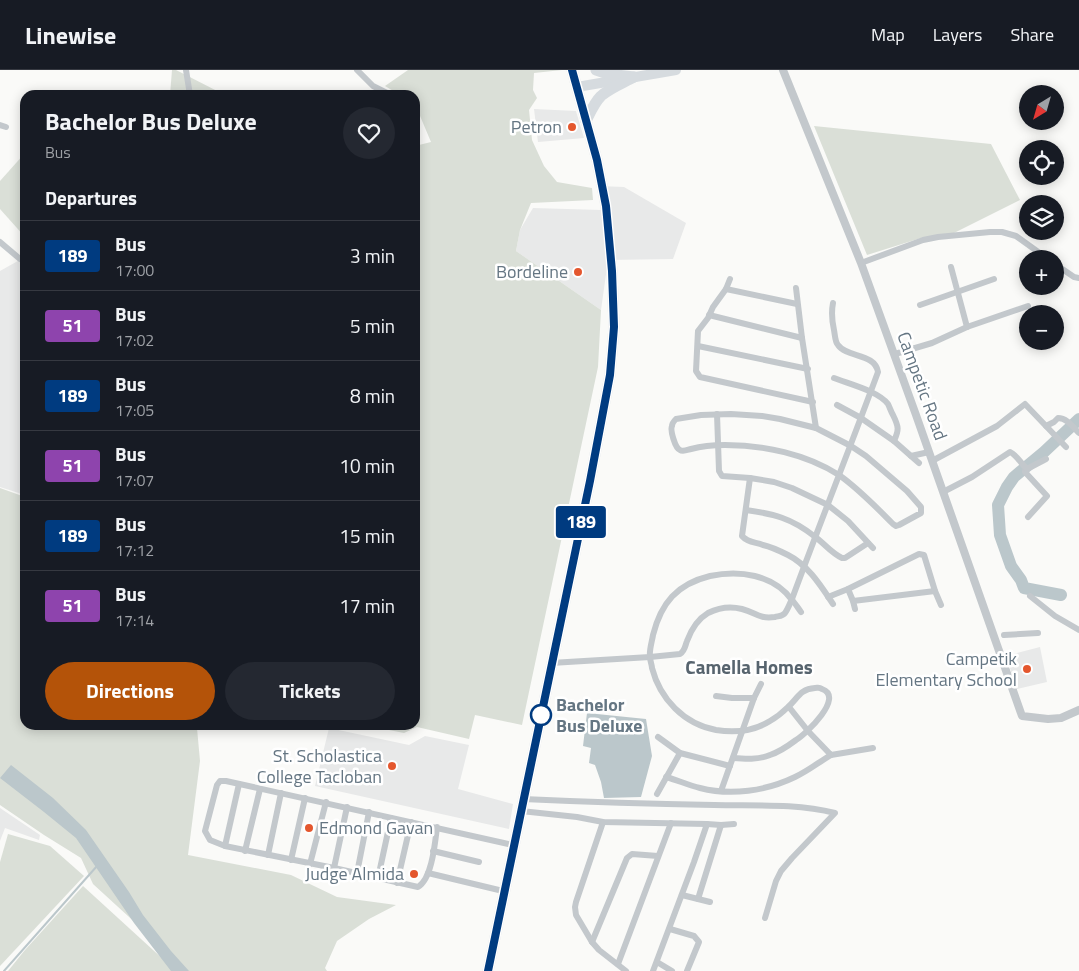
<!DOCTYPE html>
<html lang="en">
<head>
<meta charset="utf-8">
<style>
	body { margin:0; font-family:"Titillium Web",sans-serif; background:#242831; color:#f1f3f6; height:100vh; display:flex; flex-direction:column; font-size:19px; white-space:nowrap }
	* { box-sizing:border-box; margin:0 }
	p { font-size:16px; color:#9ea1a6 }
	.icon { flex:none; width:28px; height:28px; fill:none; stroke:currentColor; stroke-width:2; stroke-linecap:round; stroke-linejoin:round }
	.map { position:relative; flex:1; overflow:hidden }
	.sheet { position:absolute; left:20px; top:20px; width:400px; height:640px; display:flex; flex-direction:column; background:#171b24; border-radius:15px; box-shadow:0 2px 12px #0003 }
	.sheet>* { flex:none }
	.badge { padding:0 10px; border-radius:4px; font-size:18px; line-height:32px }
	.needle { width:32px; rotate:217deg }
	.tools { position:absolute; left:1019px; top:15px; display:grid; gap:10px }
	.tools a { display:grid; place-items:center; width:45px; height:45px; border-radius:50%; background:#171b24; box-shadow:0 2px 12px #0003; font-size:25px }
	.map>.badge { position:absolute; translate:-50% -50%; box-shadow:0 0 0 2px #fff }
	h2 { padding:0 25px; font-size:19px; line-height:45px }
	.round { display:grid; place-items:center; flex:none; width:52px; height:52px; border-radius:26px; background:#242831 }
	.summary { display:flex; align-items:center; justify-content:space-between; height:85px; padding:0 25px }
	h1 { font-size:24px; font-weight:700; line-height:38px }
	.action { display:flex; gap:10px; margin-top:auto; padding:10px 25px }
	.action a { flex:1; height:58px; border-radius:30px; background:#b45309; color:#fff; font-size:20px; font-weight:700; line-height:58px; text-align:center }
	.action a+a { background:#242831; color:#f1f3f6 }
	ul { padding:0; list-style:none }
	li { display:flex; align-items:center; gap:15px; height:70px; padding:0 25px; border-top:1px solid #363941 }
	li div { flex:1 }
	li b { display:block; font-size:19px }
	li em { font-style:normal }
	li .badge { min-width:55px; font-weight:700; text-align:center }
	header { display:flex; align-items:center; gap:30px; box-sizing:border-box; height:70px; padding:0 25px; background:#171b24; border-bottom:1px solid #363941 }
	header strong { font-size:24px }
	nav { display:flex; gap:28px; margin-inline-start:auto; font-size:18px }
	.map>svg:first-child { display:block }
</style>
</head>
<body>
<header>
<strong>Linewise</strong>
<nav><a>Map</a><a>Layers</a><a>Share</a></nav>
</header>
<div class="map">
<svg width="1079" height="901" viewBox="0 0 1079 901">
	<rect width="100%" height="100%" fill="#fafaf8"/>
	<g fill="#e8e9e9">
		<path d="M534 39 576 41 584 68 538 72Z"/>
		<path d="M599 116 624 117 686 153 673 189 608 190 601 240 516 181 520 160 533 138 601 140Z"/>
		<path d="M25 187V425L0 417V201Z"/>
		<path d="M1040 577 1047 612 1017 619 1006 586Z"/>
		<path d="M329 658 409 675 425 666 469 675 458 719 513 734 509 759 315 716Z"/>
		<path d="M0 738 40 765 39 770 5 758 0 771Z"/>
	</g>
	<g fill="#dadfd7">
		<path d="M172 0H176L225 25H170Z"/>
		<path d="M408 0H562L534 3 533 20 537 28 529 40 532 70 544 96 557 112 592 118 593 130 531 133 520 160 516 181 601 240 598 297 522 655 475 645 469 669 417 657 404 663 364 655H415V76L431 72 415 34V25H400L385 16Z"/>
		<path d="M814 56 991 74 1020 130 952 164 921 168 867 185Z"/>
		<path d="M25 83V167L0 139V111Z"/>
		<path d="M0 418 25 427V655H199L197 658 200 691 188 785 291 805 337 827 396 835 369 849 337 871 325 898 327 901H188L93 814 81 788 44 765 0 735Z"/>
		<path d="M8 764 50 776 84 806 0 896V792Z"/>
		<path d="M83 816 176 901H8L25 880Z"/>
	</g>
	<g fill="#bbc7cb">
		<path d="M587 643 646 649 652 686 641 727 604 728 601 712 595 695 589 693 591 678 583 676Z"/>
		<path d="M11 695 53 728 86 760 129 822 143 845 171 881 189 901H171L134 853 76 768 44 742 0 708Z"/>
	</g>
	<g fill="none" stroke-linecap="round" stroke-linejoin="round">
		<path stroke="#bbc7cb" stroke-width="2" d="M4 901 97 796"/>
		<path stroke="#bbc7cb" stroke-width="12" d="M1061 525 1024 518 1021 510 1011 496 1000 465 998 435 1007 417 1014 407 1044 382 1079 349"/>
		<g stroke="#c3c8cc" stroke-width="6">
			<path d="M186 0 190 25"/>
			<path d="M357 0 373 16 391 25"/>
			<path d="M0 55 6 57"/>
			<path d="M0 172 20 189"/>
			<path d="M861 193 923 170 938 167 990 162H1002L1016 166 1048 189"/>
			<path d="M1055 194 1074 207 1079 208"/>
			<path d="M951 197 967 257"/>
			<path d="M730 209 726 219 713 237 708 248 698 261 696 301 700 307 813 332"/>
			<path d="M796 218 802 268 816 358"/>
			<path d="M726 219 797 234"/>
			<path d="M920 235 994 209"/>
			<path d="M709 245 802 268"/>
			<path d="M698 276 808 299"/>
			<path d="M895 284 932 273 967 257 1028 236"/>
			<path d="M834 308C849 314 878 321 888 334 890 338 891 342 893 345 899 357 899 360 894 371"/>
			<path d="M837 335 861 348 894 371 911 386 929 382"/>
			<path d="M717 344 719 401 722 406 750 408 774 412 792 418 828 435 848 451 873 478"/>
			<path d="M731 344 762 346 780 349 816 358 851 376 866 386 907 421 921 437V443L899 455 896 456 893 454C876 437 859 419 839 405 806 384 764 375 725 375 714 375 702 376 691 379 687 380 683 382 680 380 675 378 670 360 672 356 672 353 674 351 676 349L701 345Z"/>
			<path d="M1046 356 1054 352 1058 348C1067 348 1073 357 1079 363"/>
			<path d="M911 386 919 393"/>
			<path d="M932 391 997 356 1025 334 1066 377"/>
			<path d="M1027 399 1025 401V402L1047 426 1028 447"/>
			<path d="M750 408 742 466C748 473 756 472 763 475 772 477 780 481 788 485 808 495 821 516 833 534"/>
			<path d="M943 422 972 407 1010 382C1017 385 1021 394 1027 399L1046 389"/>
			<path d="M746 440C774 444 791 448 814 466 824 473 831 483 842 488H845L868 473"/>
			<path d="M848 519 853 531 855 539"/>
			<path d="M1030 526 1055 546 1079 560"/>
			<path d="M828 527 848 519 919 484 924 485 935 521 941 535"/>
			<path d="M853 531 935 521"/>
			<path d="M1004 565 1038 563"/>
			<path d="M551 593 650 587 680 584C685 581 685 576 687 571 691 560 698 549 708 543 718 538 731 536 742 539 757 543 758 549 775 547 779 546 783 546 785 543 788 539 790 533 792 529 820 453 850 378 878 302 875 283 847 288 838 275 835 272 835 265 834 260 832 251 831 243 833 233"/>
			<path d="M716 626 732 628H754"/>
			<path d="M789 637 808 661 831 685 873 678"/>
			<path d="M658 667 680 683 730 696"/>
			<path d="M733 688C745 689 758 690 770 685 779 682 788 676 796 670 806 664 845 627 822 619 819 617 818 618 815 618 800 619 798 628 788 637 783 642 777 647 770 651 754 661 735 663 716 660 684 654 660 629 652 598 652 595 650 591 650 587 649 580 652 572 653 565 661 533 677 514 710 506 739 500 773 504 792 530 795 533 798 538 801 542"/>
			<path d="M666 707C677 710 688 715 700 718 731 726 766 721 795 707 808 701 819 692 831 685"/>
			<path d="M721 721 754 628 761 614"/>
			<path d="M657 724 680 683"/>
			<path d="M523 729C587 732 650 734 714 735 754 736 795 733 835 743L792 788 781 801 776 811 765 848"/>
			<path d="M521 741 577 747 603 752 707 754 721 755 734 754"/>
			<path d="M603 752 576 832 575 837 576 845 592 872 599 880 626 901"/>
			<path d="M437 757C435 773 432 809 418 817L334 798 225 776 210 770 205 761 217 715 220 711H226L513 775"/>
			<path d="M225 776 239 714"/>
			<path d="M245 781 260 719"/>
			<path d="M433 781 479 792"/>
			<path d="M268 785 281 723"/>
			<path d="M291 790 305 728"/>
			<path d="M310 794 326 732"/>
			<path d="M334 798 347 737"/>
			<path d="M357 803 369 742"/>
			<path d="M428 803 503 821"/>
			<path d="M378 808 391 748"/>
			<path d="M397 813 411 752"/>
			<path d="M682 825 710 832"/>
			<path d="M698 829 721 755"/>
			<path d="M670 859 694 866 699 872 687 901"/>
			<path d="M592 872 627 788 632 784 658 786"/>
			<path d="M657 892 672 901"/>
			<path d="M618 894 671 753"/>
			<path d="M653 901 694 792 707 754"/>
		</g>
		<path stroke="#c3c8cc" stroke-width="8" d="M783 0 861 193 916 345 1022 646 1048 649 1061 648 1079 640"/>
		<path stroke="#d6dbdf" stroke-width="10" d="M577 17 676 0"/>
		<g stroke="#d6dbdf" stroke-width="11">
			<path d="M596 0 608 4 634 7"/>
			<path d="M586 51C590 43 594 33 601 26 610 18 623 13 634 7"/>
			<path d="M488 901 590 411 610 305 614 257 612 201 606 136 597 90 572 0"/>
		</g>
	</g>
	<g fill="none" stroke-linecap="round" stroke-linejoin="round">
		<defs>
			<path id="line" d="M488 901 590 411 610 305 614 257 612 201 606 136 597 90 572 0"/>
		</defs>
		<use href="#line" stroke="#fff" stroke-width="11"/>
		<use href="#line" stroke="#003b80" stroke-width="8"/>
	</g>
	<g fill="#e4572e" stroke="#fff" stroke-width="2">
		<circle cx="572" cy="57" r="5"/>
		<circle cx="578" cy="202" r="5"/>
		<circle cx="1027" cy="599" r="5"/>
		<circle cx="392" cy="696" r="5"/>
		<circle cx="309" cy="758" r="5"/>
		<circle cx="414" cy="804" r="5"/>
	</g>
	<circle fill="#fff" stroke="#003b80" stroke-width="2.5" cx="541" cy="645" r="10"/>
	<g text-anchor="middle" stroke-width="5" stroke-linejoin="round" paint-order="stroke">
		<g font-size="18" fill="#657683" stroke="#fff" text-anchor="end">
			<text x="562" y="63">Petron</text>
			<text x="568" y="208">Bordeline</text>
			<text x="1017" y="595">Campetik<tspan x="1017" dy="21">Elementary School</tspan></text>
			<text x="382" y="692">St. Scholastica<tspan x="382" dy="21">College Tacloban</tspan></text>
			<text x="319" y="764" text-anchor="start">Edmond Gavan</text>
			<text x="404" y="810">Judge Almida</text>
		</g>
		<g font-size="18" fill="#657683" stroke="#fff">
			<text transform="translate(922 316) rotate(70)" y="6">Campetic Road</text>
		</g>
		<g font-size="18" font-weight="bold" fill="#657683" stroke="#fff" text-anchor="start">
			<text x="556" y="641">Bachelor<tspan x="556" dy="21">Bus Deluxe</tspan></text>
		</g>
		<g font-size="19" font-weight="bold" fill="#57646e" stroke="#fff">
			<text x="749" y="604">Camella Homes</text>
		</g>
	</g>
</svg>
<div class="tools">
<a><svg class="needle" viewBox="-14 -14 28 28"><path d="M0-13l5 13h-10z" fill="#e53935"/><path d="M0 13l5-13h-10z" fill="#9ea1a6"/></svg></a>
<a><svg class="icon" aria-label="locate" viewBox="0 0 24 24"><circle cx="12" cy="12" r="6"/><path d="M12 2v4M12 18v4M2 12h4M18 12h4"/></svg></a>
<a><svg class="icon" aria-label="layers" viewBox="0 0 24 24"><path d="M12 4l9 5-9 5-9-5zM3 14l9 5 9-5"/></svg></a>
<a>+</a>
<a>−</a>
</div>
<b class="badge" style="left:581px;top:452px;background:#003b80;color:#fff">189</b>
<section class="sheet">
<div class="summary"><div><h1>Bachelor Bus Deluxe</h1><p>Bus</p></div><a class="round"><svg class="icon" aria-label="heart" viewBox="0 0 24 24"><path d="M12 20l-8-8c-3-5 5-10 8-4 3-6 11-1 8 4z"/></svg></a></div>
<h2>Departures</h2>
<ul>
<li><span class="badge" style="background:#003b80;color:#fff">189</span><div><b>Bus</b><p>17:00</p></div><em>3 min</em></li>
<li><span class="badge" style="background:#8e44ad;color:#fff">51</span><div><b>Bus</b><p>17:02</p></div><em>5 min</em></li>
<li><span class="badge" style="background:#003b80;color:#fff">189</span><div><b>Bus</b><p>17:05</p></div><em>8 min</em></li>
<li><span class="badge" style="background:#8e44ad;color:#fff">51</span><div><b>Bus</b><p>17:07</p></div><em>10 min</em></li>
<li><span class="badge" style="background:#003b80;color:#fff">189</span><div><b>Bus</b><p>17:12</p></div><em>15 min</em></li>
<li><span class="badge" style="background:#8e44ad;color:#fff">51</span><div><b>Bus</b><p>17:14</p></div><em>17 min</em></li>
</ul>
<div class="action"><a>Directions</a><a>Tickets</a></div>
</section>
</div>
</body>
</html>
